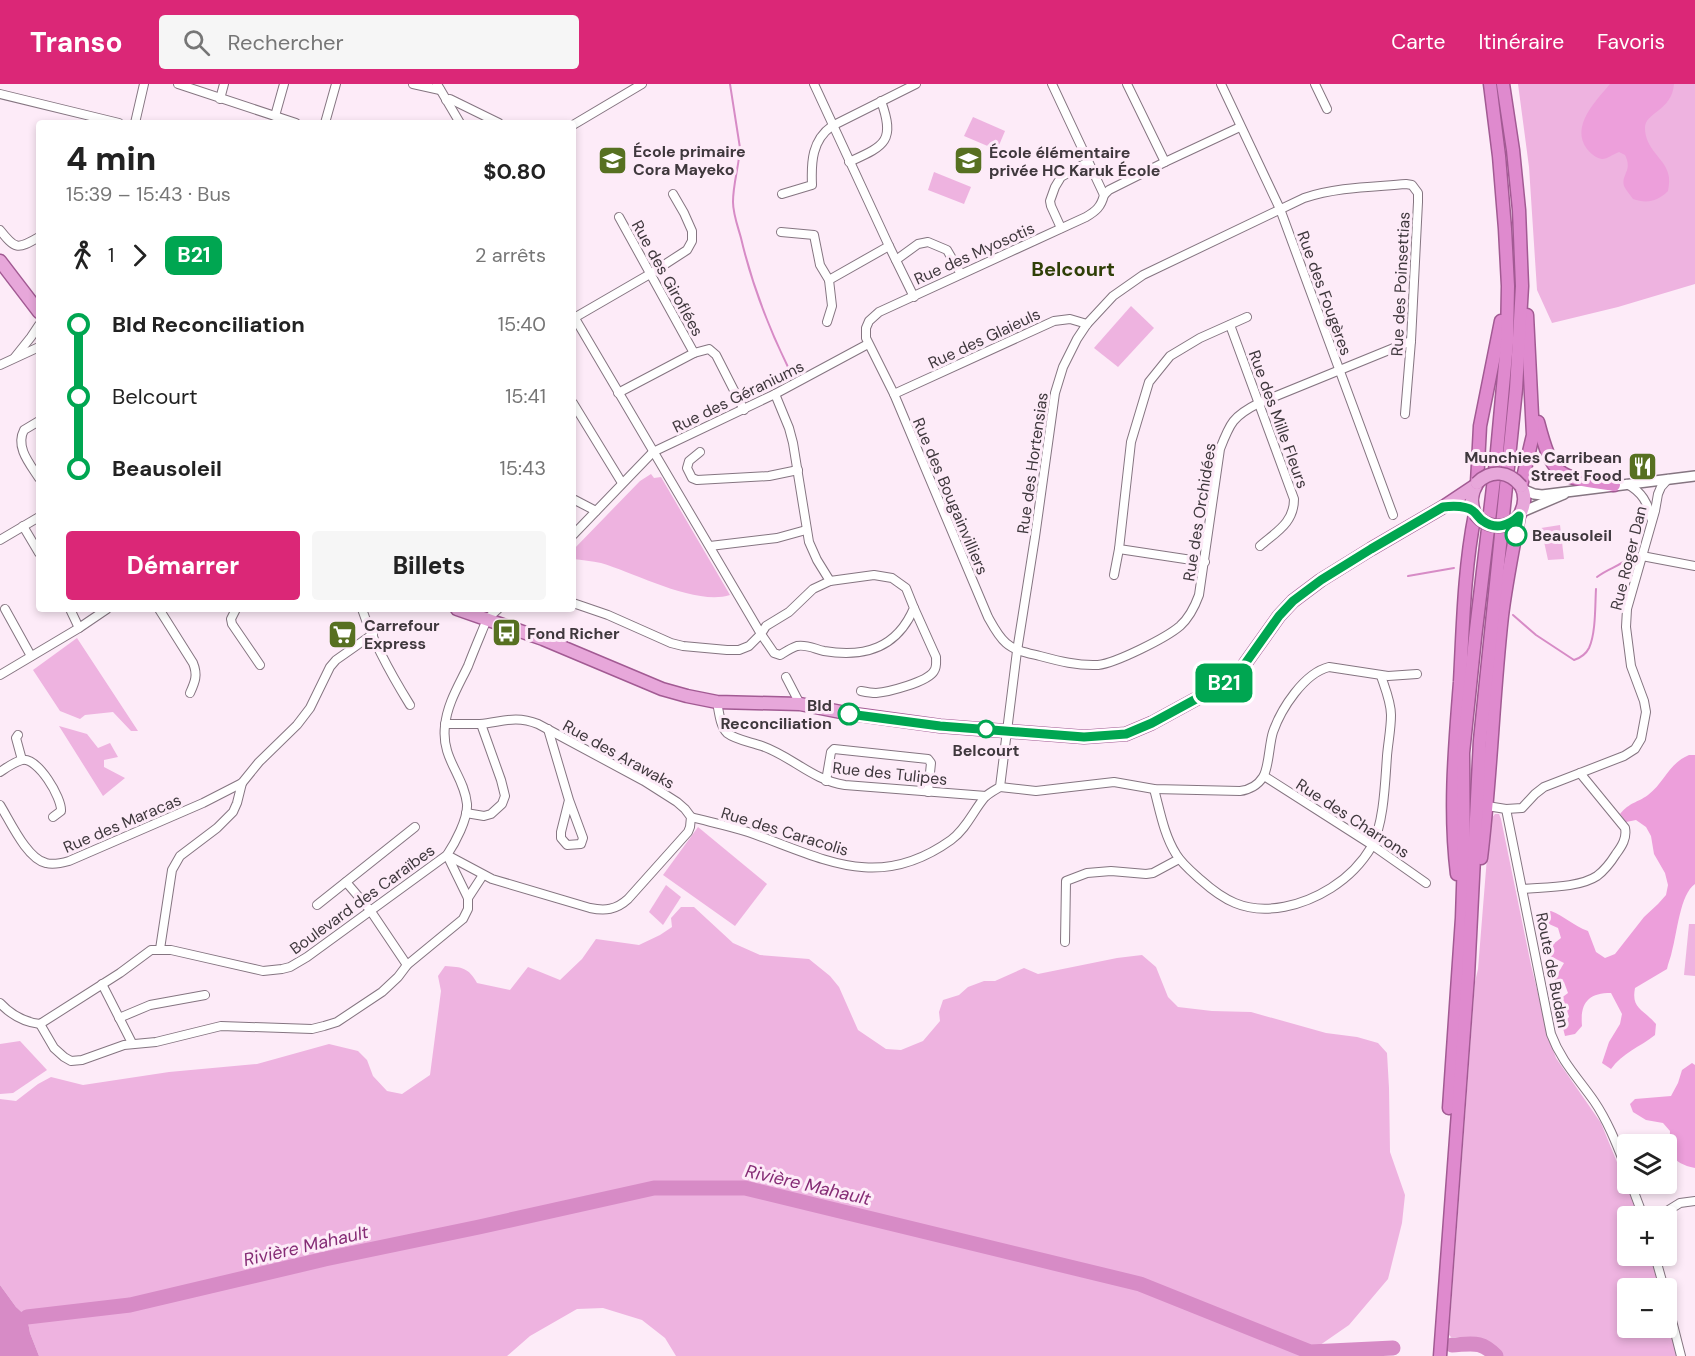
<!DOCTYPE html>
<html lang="fr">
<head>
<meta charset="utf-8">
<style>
	body { margin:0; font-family:"DM Sans",sans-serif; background:#f6f6f6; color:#222; height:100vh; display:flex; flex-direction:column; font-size:22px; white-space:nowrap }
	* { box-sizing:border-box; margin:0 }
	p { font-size:20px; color:#767676 }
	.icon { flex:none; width:33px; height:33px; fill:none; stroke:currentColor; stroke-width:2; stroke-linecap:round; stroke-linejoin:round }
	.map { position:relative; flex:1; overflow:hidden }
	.details { position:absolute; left:36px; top:36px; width:540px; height:492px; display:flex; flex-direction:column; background:#fff; border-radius:6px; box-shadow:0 3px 9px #0003 }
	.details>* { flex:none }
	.badge { padding:0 12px; border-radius:9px; font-size:21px; line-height:39px }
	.buttons { position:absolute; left:1617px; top:1050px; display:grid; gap:12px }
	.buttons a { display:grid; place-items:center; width:60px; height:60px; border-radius:6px; background:#fff; box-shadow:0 3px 9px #0003; font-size:30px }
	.map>.badge { position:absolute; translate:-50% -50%; box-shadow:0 0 0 3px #fff }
	.legs { display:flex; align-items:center; gap:9px; height:66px; padding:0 30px; font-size:20px }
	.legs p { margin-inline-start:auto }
	.summary { display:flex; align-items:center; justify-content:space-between; height:102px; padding:0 30px }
	h1 { font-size:33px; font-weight:800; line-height:45px }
	.action { display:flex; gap:12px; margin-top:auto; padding:12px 30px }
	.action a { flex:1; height:69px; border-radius:6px; background:#db2777; color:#fff; font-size:24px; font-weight:800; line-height:69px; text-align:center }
	.action a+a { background:#f6f6f6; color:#222 }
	ul { padding:0 30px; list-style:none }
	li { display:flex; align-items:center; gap:21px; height:72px; font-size:22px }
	li i { display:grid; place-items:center; width:9px; height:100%; margin:0 8px; background:currentColor }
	li i::after { content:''; width:15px; height:15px; margin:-8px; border:4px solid; border-radius:50%; background:#fff }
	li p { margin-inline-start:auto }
	li:first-child i { background:linear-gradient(#0000 50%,currentColor 0) }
	li:last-child i { background:linear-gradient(currentColor 50%,#0000 0) }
	header { display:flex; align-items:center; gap:36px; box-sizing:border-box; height:84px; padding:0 30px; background:#db2777; color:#fff }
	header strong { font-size:28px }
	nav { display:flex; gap:33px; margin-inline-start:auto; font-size:21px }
	.search { width:420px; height:54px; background:#f6f6f6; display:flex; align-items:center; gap:15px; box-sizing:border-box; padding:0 21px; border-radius:6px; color:#767676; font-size:22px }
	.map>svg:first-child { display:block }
</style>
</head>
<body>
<header>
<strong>Transo</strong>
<div class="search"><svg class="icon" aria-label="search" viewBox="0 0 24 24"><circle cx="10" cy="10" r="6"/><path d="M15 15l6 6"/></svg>Rechercher</div>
<nav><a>Carte</a><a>Itinéraire</a><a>Favoris</a></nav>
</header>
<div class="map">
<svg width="1695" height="1272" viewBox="0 0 1695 1272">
	<rect width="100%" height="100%" fill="#fdebf8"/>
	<g fill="#eeb3e0">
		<path d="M1518 0H1695V200L1618 223 1552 239 1537 206 1529 83Z"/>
		<path d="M973 33 1005 47 997 66 964 52Z"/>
		<path d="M934 88 971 103 964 120 928 106Z"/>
		<path d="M1131 222 1154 244 1118 283 1094 264Z"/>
		<path d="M651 390 654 394 661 393 730 511C696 522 635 489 601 479 592 477 582 476 573 475V466L640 397Z"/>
		<path d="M1560 441 1564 475 1548 476 1541 444Z"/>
		<path d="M77 554 138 647H131L113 628 85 631 80 635 60 627 33 586Z"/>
		<path d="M59 642 87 650 98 664 110 659 118 673 104 676V683L125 694 103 712Z"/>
		<path d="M1495 730H1499L1501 735 1531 881 1549 954 1556 974 1601 1039 1639 1132H1628V1172H1651L1660 1204H1628V1244H1666L1667 1228 1678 1272H1502C1485 1251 1476 1254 1451 1253L1449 1251 1475 898 1478 885 1490 736Z"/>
		<path d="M698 743 767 800 735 842 663 791Z"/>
		<path d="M666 801 681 813 663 841 649 828Z"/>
		<path d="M681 823H694L733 859 760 871 809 875 830 892 839 903 858 946 886 965 901 966 923 957 940 937 939 928 943 916 959 911 968 903 984 897H995L1024 884 1038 890 1117 874 1142 871 1156 883 1168 913 1178 923 1212 927 1251 928 1326 949 1357 953 1378 959 1387 969 1389 1004 1390 1068 1405 1111 1402 1139 1388 1195 1349 1241 1310 1268 1307 1272H676L665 1254 642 1236 603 1224 577 1225 530 1252 507 1272H39L30 1249 27 1233 16 1223 0 1201V1015L16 1017 38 1000 51 993 83 1001 169 988 257 980 329 960 358 967 367 976 373 992 387 1007 402 1010 430 991 441 907 438 892 445 882C462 883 469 884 477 899L510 906 528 883 560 896 582 875 596 855 639 861 660 851 672 843 671 834Z"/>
		<path d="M1689 840H1695V892L1684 891Z"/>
		<path d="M20 957 47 986 13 1009 0 1010V960Z"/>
	</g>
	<g fill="#ed9fdb">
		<path d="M1610 0H1674C1672 27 1645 28 1645 44 1645 65 1664 74 1668 89 1670 95 1669 101 1668 107 1658 117 1647 120 1633 115 1630 111 1626 106 1624 102 1621 90 1633 87 1625 71L1619 68C1613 70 1608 75 1602 75 1596 74 1591 70 1587 65 1570 42 1596 17 1610 0Z"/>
		<path d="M1689 671H1695V800C1680 810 1677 850 1672 867 1671 873 1668 879 1667 885L1635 904C1631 925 1643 925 1656 940L1655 951C1640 963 1622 969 1611 985L1602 979 1609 958 1620 940 1622 930 1611 909C1588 909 1580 919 1582 942L1575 950 1565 952 1562 940 1569 933 1566 923 1556 925 1560 915 1568 909 1564 898H1553L1564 879 1546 870 1552 861 1561 854 1558 844 1549 840 1540 831 1551 827C1564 832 1574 842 1588 847L1596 868 1605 874 1615 870 1644 833 1658 820 1666 811 1668 801 1665 789 1654 770 1651 752 1646 743 1636 736 1626 738 1620 730C1630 718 1637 719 1648 711 1665 698 1668 680 1689 671Z"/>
		<path d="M1692 979 1695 981V1084C1671 1079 1669 1069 1670 1047L1663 1039 1646 1036 1633 1028 1630 1020 1635 1015 1671 1012 1678 999 1682 986Z"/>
	</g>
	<path fill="#d78bc6" d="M0 1201 16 1223 27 1233 30 1249 39 1272H0Z"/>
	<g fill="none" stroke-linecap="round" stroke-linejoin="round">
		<g stroke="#d78bc6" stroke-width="2">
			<path d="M730 0 740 64C739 82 733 100 733 118 733 130 738 143 741 154 752 201 767 240 788 283"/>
			<path d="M1408 492 1454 484"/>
			<path d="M1597 493C1610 483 1620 483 1632 471"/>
			<path d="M1513 531 1536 551 1574 576C1580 574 1586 570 1589 564 1596 549 1595 521 1596 505"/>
		</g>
		<g stroke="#d78bc6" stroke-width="15">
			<path d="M27 1233 130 1221 325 1175 479 1143 654 1104H745L1140 1200 1310 1268 1393 1264"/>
			<path d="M1452 1261C1472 1260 1481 1256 1496 1272"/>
		</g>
		<defs>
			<g id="minor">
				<path d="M178 0 296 39"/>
				<path d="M413 0 440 6"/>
				<path d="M437 0 460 39"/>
				<path d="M814 0 889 162 914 213"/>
				<path d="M1052 0 1104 111C1101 123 1096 127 1086 133L879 228 869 237 866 244V254L894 310 988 533C993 542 998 552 1006 559 1015 567 1028 569 1040 572 1059 577 1078 582 1098 581 1116 579 1166 554 1180 542 1190 533 1195 522 1199 511L1220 365C1230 339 1233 332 1259 319L1411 257"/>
				<path d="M1127 0 1165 78 1240 43"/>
				<path d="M1221 0 1280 125 1393 431"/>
				<path d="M1315 0 1327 25"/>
				<path d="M0 10 119 39"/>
				<path d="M220 15 224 0"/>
				<path d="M446 16 450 15 499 39"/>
				<path d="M275 32 284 0"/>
				<path d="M135 39 144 0"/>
				<path d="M325 39 336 0"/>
				<path d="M573 41 642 0"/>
				<path d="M849 78C884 62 896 58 881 17"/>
				<path d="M782 110 812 101C811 78 812 56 832 42L916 0"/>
				<path d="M1104 111 1109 106 1165 78"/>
				<path d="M619 133 694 269"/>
				<path d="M1061 144 1051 122 1050 117 1055 103 1061 93 1088 78"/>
				<path d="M0 146C15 165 17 166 39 153"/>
				<path d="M781 148 814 151 820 181 829 196"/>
				<path d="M896 176 918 160 928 158 947 166 961 190"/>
				<path d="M573 231 761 550 774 569 780 571C785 568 791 564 797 562 806 560 815 565 824 567 865 574 897 564 914 524L906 504 892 494 874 491 830 497 813 505 789 528 766 542 761 550 749 562 739 566H727L683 562 671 559 608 531 573 519"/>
				<path d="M574 234 650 190 687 166 692 157V147L684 129 673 110"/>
				<path d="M827 238 832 222 829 196 889 162"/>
				<path d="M1230 241 1294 415C1294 439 1276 448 1260 462"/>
				<path d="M15 273 31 253 39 241"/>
				<path d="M0 281 39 263"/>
				<path d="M618 309 694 269 709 265 716 271 744 326"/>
				<path d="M775 310 789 344 793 359 809 458 817 476 830 497"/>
				<path d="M894 310 1054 237 1070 235 1087 240"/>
				<path d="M573 319 622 399"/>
				<path d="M39 337 24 346C15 363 30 380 39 394"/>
				<path d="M700 368 689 377 687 384 692 394 697 396 769 392 798 386"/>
				<path d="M1627 400C1642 408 1648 419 1651 434"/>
				<path d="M573 415 596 427"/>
				<path d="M23 442 39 469"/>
				<path d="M573 451 653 368 775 310 868 260"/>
				<path d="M0 456 39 433"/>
				<path d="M710 462 777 454 806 446"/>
				<path d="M1642 472 1695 482"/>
				<path d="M1205 478 1119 465 1131 358 1149 298 1170 272 1200 254 1247 233"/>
				<path d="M1114 491 1119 465"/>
				<path d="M5 525 31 572"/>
				<path d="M70 525 79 544"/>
				<path d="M159 525 193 579C198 591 195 598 190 609"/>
				<path d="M236 525 231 535 232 540 260 581"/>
				<path d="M362 525C373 558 392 592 410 621"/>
				<path d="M0 591 79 544 107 525"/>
				<path d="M786 593 800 620"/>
				<path d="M861 607C866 608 871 609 876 609 888 608 928 598 934 587 937 583 936 577 936 573L914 524"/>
				<path d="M717 618C719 628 720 642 727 649 736 656 751 658 762 662 793 673 812 696 845 701L986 712"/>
				<path d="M445 640C456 640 468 640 480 640 502 638 515 631 538 640L644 697 677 718 685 725 691 733 690 743 688 748 628 815C616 826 605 827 590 824L492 795 447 771"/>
				<path d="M548 645 569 716 561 748V754L567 761 581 760 583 754 569 716"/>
				<path d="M18 651 16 654 22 676"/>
				<path d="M0 688C6 684 14 678 22 676 38 673 62 714 61 727L53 733"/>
				<path d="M1264 692 1372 761 1426 799"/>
				<path d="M826 697 831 668 834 665 928 675 931 679 928 708"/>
				<path d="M1000 703 1036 707 1114 698 1154 705 1240 707C1249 706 1258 701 1263 693 1269 684 1269 660 1273 648 1281 625 1304 589 1329 583L1388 592 1417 590"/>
				<path d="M1154 705C1160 727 1164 751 1176 770 1182 780 1192 788 1201 796 1211 805 1223 814 1235 819 1266 832 1304 821 1331 804 1347 794 1362 779 1372 762 1384 738 1385 699 1387 672 1388 659 1391 645 1391 631 1391 618 1385 604 1381 592"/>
				<path d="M0 721C10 737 27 775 46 779 53 781 62 779 69 777L203 719 242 699 259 678 297 641 310 624 330 583 336 576 373 550"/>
				<path d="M1487 722 1506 725 1522 724 1535 710 1544 703 1624 672 1635 665 1641 655 1646 628 1644 617 1631 582 1626 543 1627 525 1655 427 1658 410 1661 403 1668 395"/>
				<path d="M1506 725 1551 950C1561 977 1578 994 1594 1017 1609 1039 1618 1064 1628 1089"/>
				<path d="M466 729 484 732 491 730 502 720 505 712 501 696 481 640"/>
				<path d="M691 733C710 738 730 742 748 748 823 774 877 809 951 756 967 744 973 727 985 713 989 709 995 706 1000 703L1017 567 1035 453 1055 309 1063 283 1077 255 1087 240 1113 212 1143 191 1304 114C1337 103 1372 103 1406 100L1412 101 1418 109V118L1411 257 1405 330"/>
				<path d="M346 798 370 826 407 881"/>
				<path d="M1522 805C1544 803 1579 804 1597 792 1605 786 1611 778 1616 770 1622 762 1627 754 1625 744L1580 689"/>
				<path d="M468 814 483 791"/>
				<path d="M317 821 415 743"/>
				<path d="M1065 858 1066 797 1087 789 1111 787 1146 790 1153 789 1179 775"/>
				<path d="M160 865 172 786 180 772 217 744 233 728 237 719 242 699"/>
				<path d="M102 900 132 959"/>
				<path d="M0 919C11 931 23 938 40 940L120 889 151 866H171L263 887 282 885 290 883 307 873 447 771C455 759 468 735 467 720 464 691 441 675 445 642 447 620 459 601 468 582 474 566 481 550 487 535L498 525"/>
				<path d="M119 934 150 921 205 911"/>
				<path d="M40 940 54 964 64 973 71 977 82 976 124 961 156 958 221 942 312 945 324 942 337 938 382 908 398 893 407 881 463 835 468 825V814L448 773"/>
				<path d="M1631 1100 1643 1132"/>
				<path d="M1659 1132 1680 1119 1695 1117"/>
				<path d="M1655 1172 1664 1204"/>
				<path d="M1666 1213 1681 1272"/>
			</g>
			<g id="tertiary">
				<path d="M1522 405 1534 410 1542 411 1695 392"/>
				<path d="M1522 428 1564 410"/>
			</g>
			<g id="primary">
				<path d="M0 177 39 228"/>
				<path d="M1475 430C1470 419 1471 410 1477 400"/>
				<path d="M1519 432C1525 422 1526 412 1521 402"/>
				<path d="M457 525 543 555 662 605 687 612 717 618 800 620 846 629 940 642 1084 653 1126 650 1152 639 1218 603 1242 584 1279 532 1293 517 1321 496 1371 465 1443 423 1476 401"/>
			</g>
			<g id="trunk">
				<path d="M1538 338C1553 395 1558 393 1614 401"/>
				<path d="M1477 399 1480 342 1501 237"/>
				<path d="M1521 402 1533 351 1527 231"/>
				<path d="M1481 774C1491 693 1493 612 1502 532 1506 499 1513 465 1519 432"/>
				<path d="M1457 790C1449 726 1455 662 1460 598 1463 542 1464 485 1475 430"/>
				<path d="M1449 1024 1462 834 1464 774 1463 669 1475 554 1496 378 1507 259 1508 202 1505 145 1499 72 1490 0"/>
				<path d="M1440 1272 1468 892 1480 656 1516 305 1522 202 1519 126 1513 66 1503 0"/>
			</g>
		</defs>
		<use href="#minor" stroke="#857581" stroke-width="10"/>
		<use href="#tertiary" stroke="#857581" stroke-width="12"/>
		<use href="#primary" stroke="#a25a93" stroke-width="15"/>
		<use href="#trunk" stroke="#a25a93" stroke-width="15"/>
		<use href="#minor" stroke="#fff" stroke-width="8"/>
		<use href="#tertiary" stroke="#fff" stroke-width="9"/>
		<use href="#primary" stroke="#e7a7da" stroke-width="12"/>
		<use href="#trunk" stroke="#df8ace" stroke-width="12"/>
		<defs>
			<g id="primary-bridge">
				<path d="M1477 399C1491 385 1509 387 1521 402"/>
				<path d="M1475 430C1487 445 1506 446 1519 432"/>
			</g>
		</defs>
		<use href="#primary-bridge" stroke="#a25a93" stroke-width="15" stroke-linecap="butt"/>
		<use href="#primary-bridge" stroke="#e7a7da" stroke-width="12"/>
	</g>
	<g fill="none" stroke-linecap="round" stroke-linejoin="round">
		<defs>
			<path id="line-1" d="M849 630 940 642 1084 653 1126 650 1152 639 1218 603 1242 584 1279 532 1293 517 1321 496 1371 465 1443 423C1452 422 1465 421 1473 427 1477 430 1479 435 1483 437 1495 446 1509 442 1519 432L1516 451"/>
		</defs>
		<use href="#line-1" stroke="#fff" stroke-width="14"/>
		<use href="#line-1" stroke="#00a651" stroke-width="9"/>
	</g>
	<defs>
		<symbol id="school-square" viewBox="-11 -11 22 22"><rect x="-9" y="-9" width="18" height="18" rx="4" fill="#577021" stroke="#fdebf8"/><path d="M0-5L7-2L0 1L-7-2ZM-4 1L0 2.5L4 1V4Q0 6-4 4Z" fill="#fff"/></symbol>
		<symbol id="restaurant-square" viewBox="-11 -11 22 22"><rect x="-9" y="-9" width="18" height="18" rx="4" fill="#577021" stroke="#fdebf8"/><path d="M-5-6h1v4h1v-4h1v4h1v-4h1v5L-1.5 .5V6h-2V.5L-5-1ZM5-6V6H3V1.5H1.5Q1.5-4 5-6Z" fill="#fff"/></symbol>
		<symbol id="bus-square" viewBox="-11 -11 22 22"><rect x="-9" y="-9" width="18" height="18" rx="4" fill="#577021" stroke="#fdebf8"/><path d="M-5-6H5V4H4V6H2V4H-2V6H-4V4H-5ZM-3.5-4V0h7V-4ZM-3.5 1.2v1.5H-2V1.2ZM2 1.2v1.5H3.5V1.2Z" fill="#fff"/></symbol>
		<symbol id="supermarket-square" viewBox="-11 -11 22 22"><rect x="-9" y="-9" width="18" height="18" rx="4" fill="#577021" stroke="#fdebf8"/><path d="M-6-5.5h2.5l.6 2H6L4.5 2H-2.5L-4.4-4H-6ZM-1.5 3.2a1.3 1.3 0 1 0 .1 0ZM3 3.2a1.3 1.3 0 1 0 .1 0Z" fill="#fff"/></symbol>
	</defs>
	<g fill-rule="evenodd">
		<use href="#school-square" x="596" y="60" width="33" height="33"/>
		<use href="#school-square" x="952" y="60" width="33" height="33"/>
		<use href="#restaurant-square" x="1626" y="366" width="33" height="33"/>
		<use href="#bus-square" x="490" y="532" width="33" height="33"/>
		<use href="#supermarket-square" x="326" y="534" width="33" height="33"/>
	</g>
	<g fill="#fff" stroke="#00a651" stroke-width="3">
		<circle cx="1516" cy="451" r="10"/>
		<circle cx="849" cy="630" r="10"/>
		<circle cx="986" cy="645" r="8"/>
	</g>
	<g text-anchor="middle" stroke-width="6" stroke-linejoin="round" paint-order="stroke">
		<g font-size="16" font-weight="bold" fill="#3f383d" stroke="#fdebf8" text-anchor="start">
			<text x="633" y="73">École primaire<tspan x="633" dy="18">Cora Mayeko</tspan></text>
			<text x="989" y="74">École élémentaire<tspan x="989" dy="18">privée HC Karuk École</tspan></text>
			<text x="1622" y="379" text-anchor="end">Munchies Carribean<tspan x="1622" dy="18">Street Food</tspan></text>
			<text x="364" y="547">Carrefour<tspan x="364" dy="18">Express</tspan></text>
			<text x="527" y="555">Fond Richer</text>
		</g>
		<g font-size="16" fill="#3f383d" stroke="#fdebf8">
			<text transform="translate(974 169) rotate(-24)" y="6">Rue des Myosotis</text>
			<text transform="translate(668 194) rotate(61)" y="6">Rue des Giroflées</text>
			<text transform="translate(1400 200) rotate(-87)" y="6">Rue des Poinsettias</text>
			<text transform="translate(1325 209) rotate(70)" y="6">Rue des Fougères</text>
			<text transform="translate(984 254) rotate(-25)" y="6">Rue des Glaieuls</text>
			<text transform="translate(738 312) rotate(-26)" y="6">Rue des Géraniums</text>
			<text transform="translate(1279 335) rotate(70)" y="6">Rue des Mille Fleurs</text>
			<text transform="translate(1032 379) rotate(-82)" y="6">Rue des Hortensias</text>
			<text transform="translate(951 412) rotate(67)" y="6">Rue des Bougainvilliers</text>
			<text transform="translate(1199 428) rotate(-81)" y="6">Rue des Orchidées</text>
			<text transform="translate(1628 474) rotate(-76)" y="6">Rue Roger Dan</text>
			<text transform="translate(619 670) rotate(29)" y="6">Rue des Arawaks</text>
			<text transform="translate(890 689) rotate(6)" y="6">Rue des Tulipes</text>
			<text transform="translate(1353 734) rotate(33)" y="6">Rue des Charrons</text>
			<text transform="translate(122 739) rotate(-23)" y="6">Rue des Maracas</text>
			<text transform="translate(785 747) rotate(17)" y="6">Rue des Caracolis</text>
			<text transform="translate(362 815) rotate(-36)" y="6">Boulevard des Caraïbes</text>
			<text transform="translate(1553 886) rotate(79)" y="6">Route de Budan</text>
		</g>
		<g font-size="16" font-weight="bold" fill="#3f383d" stroke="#fdebf8" text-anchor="start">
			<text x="1532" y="457">Beausoleil</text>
			<text x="832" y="627" text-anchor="end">Bld<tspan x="832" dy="18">Reconciliation</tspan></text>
			<text x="986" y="672" text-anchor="middle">Belcourt</text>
		</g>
		<g font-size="18" font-style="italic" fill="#852c75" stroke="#fdebf8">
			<text transform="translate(808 1101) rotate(13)" y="6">Rivière Mahault</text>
			<text transform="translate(306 1162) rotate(-13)" y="6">Rivière Mahault</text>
		</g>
		<g font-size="20" font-weight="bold" fill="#2f3f07" stroke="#fdebf8">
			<text x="1073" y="192">Belcourt</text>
		</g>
	</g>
</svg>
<div class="buttons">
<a><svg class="icon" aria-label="layers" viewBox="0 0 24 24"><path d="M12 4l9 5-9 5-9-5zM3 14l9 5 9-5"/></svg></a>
<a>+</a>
<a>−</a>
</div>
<b class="badge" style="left:1224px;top:599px;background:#00a651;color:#fff">B21</b>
<section class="details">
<div class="summary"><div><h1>4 min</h1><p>15:39 – 15:43 · Bus</p></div><b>$0.80</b></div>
<div class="legs"><svg class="icon" aria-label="walk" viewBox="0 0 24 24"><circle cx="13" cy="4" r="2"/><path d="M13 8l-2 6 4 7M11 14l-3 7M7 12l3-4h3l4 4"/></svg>1<svg class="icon" aria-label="forward" viewBox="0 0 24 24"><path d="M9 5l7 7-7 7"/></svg><b class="badge" style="background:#00a651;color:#fff">B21</b><p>2 arrêts</p></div>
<ul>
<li><i style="color:#00a651"></i><b>Bld Reconciliation</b><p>15:40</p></li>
<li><i style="color:#00a651"></i><span>Belcourt</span><p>15:41</p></li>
<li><i style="color:#00a651"></i><b>Beausoleil</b><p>15:43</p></li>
</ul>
<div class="action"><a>Démarrer</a><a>Billets</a></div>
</section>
</div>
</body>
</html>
